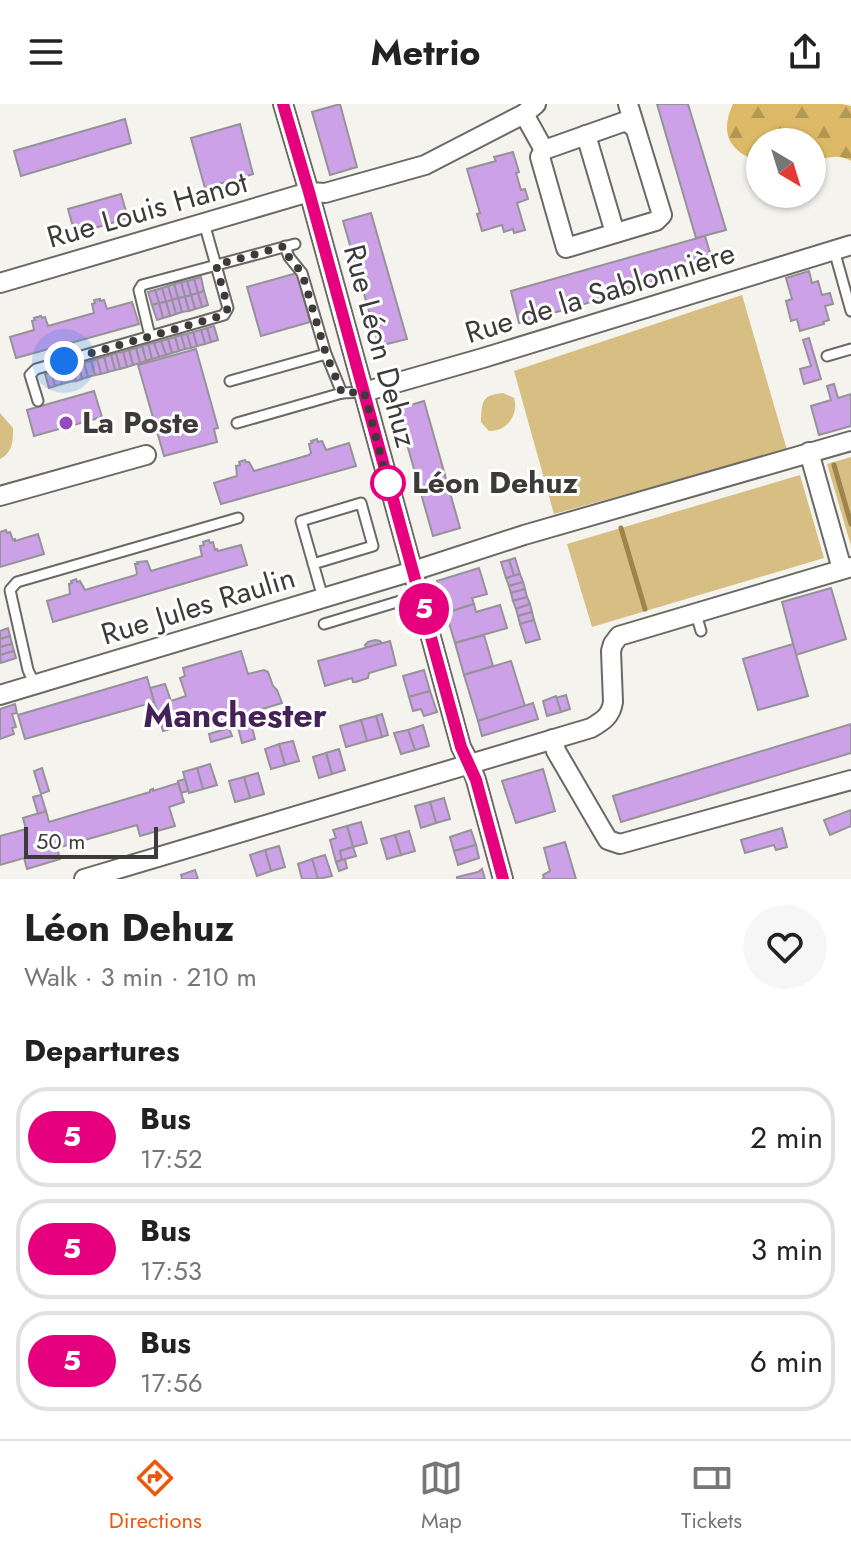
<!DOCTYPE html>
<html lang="en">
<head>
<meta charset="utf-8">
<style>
	body { margin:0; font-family:Jost,sans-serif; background:#f6f6f6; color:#222; height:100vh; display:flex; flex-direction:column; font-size:30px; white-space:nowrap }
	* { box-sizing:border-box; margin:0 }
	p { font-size:26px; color:#767676 }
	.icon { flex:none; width:44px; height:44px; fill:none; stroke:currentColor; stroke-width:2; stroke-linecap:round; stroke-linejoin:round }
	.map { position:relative; height:775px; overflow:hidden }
	.details { display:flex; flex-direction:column; background:#fff; flex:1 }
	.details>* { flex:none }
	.badge { padding:0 16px; border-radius:26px; font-size:28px; line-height:52px }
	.needle { width:52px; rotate:142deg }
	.controls { position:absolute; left:746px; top:24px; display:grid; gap:16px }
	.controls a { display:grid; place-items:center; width:80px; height:80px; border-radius:50%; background:#fff; box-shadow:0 2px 6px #0004; font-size:40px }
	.scale { position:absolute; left:24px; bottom:20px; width:134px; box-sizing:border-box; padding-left:8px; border:4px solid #3c3b39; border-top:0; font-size:22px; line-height:28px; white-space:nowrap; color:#3c3b39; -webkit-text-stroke:6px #fff; paint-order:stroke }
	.you { position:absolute; width:40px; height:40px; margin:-20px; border:6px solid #fff; border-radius:50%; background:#1a73e8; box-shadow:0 0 0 12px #1a73e833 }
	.map>.badge { position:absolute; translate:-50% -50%; box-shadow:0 0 0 4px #fff }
	h2 { padding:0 24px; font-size:30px; line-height:72px }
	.round { display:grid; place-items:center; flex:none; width:84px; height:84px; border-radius:42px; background:#f6f6f6 }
	.headline { display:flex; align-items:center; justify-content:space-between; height:136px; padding:0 24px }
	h1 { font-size:38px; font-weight:700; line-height:60px }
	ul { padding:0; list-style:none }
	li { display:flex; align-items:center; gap:24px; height:100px; margin:0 16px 12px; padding:0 8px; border:4px solid #e0e0e0; border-radius:32px }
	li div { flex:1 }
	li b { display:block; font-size:30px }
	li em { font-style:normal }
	li .badge { min-width:88px; font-weight:700; text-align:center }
	header { display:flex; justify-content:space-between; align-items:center; height:104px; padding:0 24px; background:#fff; font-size:36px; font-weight:700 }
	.tab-bar { display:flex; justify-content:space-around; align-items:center; height:112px; border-top:2px solid #e0e0e0; background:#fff; font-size:22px; color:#767676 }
	.tab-bar a { display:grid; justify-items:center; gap:4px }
	.tab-bar .active { color:#ea580c }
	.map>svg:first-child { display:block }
</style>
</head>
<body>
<header><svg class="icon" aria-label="menu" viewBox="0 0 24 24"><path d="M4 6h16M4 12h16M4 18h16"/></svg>Metrio<svg class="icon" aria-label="share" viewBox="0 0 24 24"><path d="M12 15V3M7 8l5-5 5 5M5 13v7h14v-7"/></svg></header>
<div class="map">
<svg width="851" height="775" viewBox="0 0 851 775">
	<defs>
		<pattern id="forest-firs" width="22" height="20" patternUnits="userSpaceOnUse" patternTransform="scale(2)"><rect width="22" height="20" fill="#dbb966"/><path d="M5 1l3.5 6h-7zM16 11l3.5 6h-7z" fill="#b39855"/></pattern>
	</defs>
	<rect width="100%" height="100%" fill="#f5f3ee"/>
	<g fill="#d7be82">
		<path d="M742 191 787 346 554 410 514 267Z"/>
		<path d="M503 289 514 294C519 310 507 328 489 327L481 318C482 298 481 291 503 289Z"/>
		<path d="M0 309 13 324C13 337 13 348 0 355Z"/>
		<path d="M851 353V442L827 360Z"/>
		<path d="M800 371 824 454 592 523 567 440Z"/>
	</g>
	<path fill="url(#forest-firs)" d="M733 0H842L851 2V57C839 49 826 54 812 57V38H760V58C730 48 719 30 733 0Z"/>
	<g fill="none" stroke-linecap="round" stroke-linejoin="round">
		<g stroke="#9c844a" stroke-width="5">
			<path d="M834 361 851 420"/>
			<path d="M621 424 645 505"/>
		</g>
	</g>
	<g fill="#cda1e8" stroke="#969398" stroke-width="2">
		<path d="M340 0 357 63 330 71 312 8Z"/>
		<path d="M657 0H688L726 126 696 134Z"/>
		<path d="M125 15 131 39 21 72 14 47Z"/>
		<path d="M240 20 253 70 205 84 191 34Z"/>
		<path d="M513 48 519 68 516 69 521 86 525 85 528 95 517 99 525 126 514 129 513 125 504 128 502 121 482 127 477 110 480 109 467 65 496 57 494 53Z"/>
		<path d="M121 90 128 114 75 130 68 105Z"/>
		<path d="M371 109 407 235 379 242 343 117Z"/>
		<path d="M705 132 714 162 519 219 511 187Z"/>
		<path d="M809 167 812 179 818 177 822 191 830 189 833 200 825 202 829 216 823 218 824 220 800 227 797 215 791 217 786 197 792 195 786 174Z"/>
		<path d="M297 169 310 218 261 232 247 183Z"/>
		<path d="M201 173 204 187 198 189 194 175Z"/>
		<path d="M194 175 198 189 191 191 187 177Z"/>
		<path d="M187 177 191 191 185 193 181 178Z"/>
		<path d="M181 178 185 193 178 194 174 180Z"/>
		<path d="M174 180 178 194 172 196 168 182Z"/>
		<path d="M168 182 172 196 166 198 162 184Z"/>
		<path d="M162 184 166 198 159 199 155 186Z"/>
		<path d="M155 186 159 199 152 201 148 188Z"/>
		<path d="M204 187 208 201 202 203 198 189Z"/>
		<path d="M198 189 202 203 195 205 191 191Z"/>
		<path d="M191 191 195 205 189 207 185 193Z"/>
		<path d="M185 193 189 207 182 208 178 194Z"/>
		<path d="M178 194 182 208 176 210 172 196Z"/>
		<path d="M100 195V197L104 196 107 205 132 198 139 220 16 254 10 233 34 226 32 217 35 216 34 214 41 212 42 214 45 213 48 222 94 209 92 200 95 199 94 196Z"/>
		<path d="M172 196 176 210 170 212 166 198Z"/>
		<path d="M166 198 170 212 163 214 159 199Z"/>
		<path d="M159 199 163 214 157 216 152 201Z"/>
		<path d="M214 222 218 236 211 238 207 224Z"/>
		<path d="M207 224 211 238 205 240 201 226Z"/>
		<path d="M201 226 205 240 197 242 193 228Z"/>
		<path d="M193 228 197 242 191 244 187 230Z"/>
		<path d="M187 230 191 244 185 245 181 231Z"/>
		<path d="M181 231 185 245 179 247 175 233Z"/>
		<path d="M175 233 179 247 172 249 168 235Z"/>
		<path d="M809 234 821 275 804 280 800 265 811 262 803 236Z"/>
		<path d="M168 235 172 249 166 251 161 237Z"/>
		<path d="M161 237 166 251 159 253 154 239Z"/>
		<path d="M154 239 159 253 152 255 148 240Z"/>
		<path d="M148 240 152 255 146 257 142 242Z"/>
		<path d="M142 242 146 257 140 259 136 244Z"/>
		<path d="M136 244 140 259 133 261 129 246Z"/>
		<path d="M196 245 218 324 214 325 217 338 164 352 138 261Z"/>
		<path d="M129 246 133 261 127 263 123 248Z"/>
		<path d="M123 248 127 263 120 265 116 249Z"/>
		<path d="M116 249 120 265 115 266 111 251Z"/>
		<path d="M111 251 115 266 108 268 104 253Z"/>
		<path d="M104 253 108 268 101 270 97 255Z"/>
		<path d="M97 255 101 270 95 271 91 257Z"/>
		<path d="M91 257 95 271 88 273 84 259Z"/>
		<path d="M84 259 88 273 82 275 78 260Z"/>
		<path d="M78 260 82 275 76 277 72 262Z"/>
		<path d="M72 262 76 277 69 278 65 264Z"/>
		<path d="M65 264 69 278 62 280 58 266Z"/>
		<path d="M58 266 62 280 55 282 51 268Z"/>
		<path d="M51 268 55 282 49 284 45 270Z"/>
		<path d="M834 280 838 294 851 290V322L819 331 811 302 831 296 827 282Z"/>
		<path d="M94 287 102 313 34 332 27 306Z"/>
		<path d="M424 297 460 424 433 432 397 305Z"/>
		<path d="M317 335 318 338 322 337 326 346 349 339 356 362 221 400 214 379 237 372 236 362 240 361 239 358 245 356 246 358H249L254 367 309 351 311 349 309 340 312 339 311 337Z"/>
		<path d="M6 426 7 429 10 428 13 436 15 435V437L38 430 44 450 0 463V428Z"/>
		<path d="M209 436 210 439 213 438 215 446 217 445 218 447 241 441 247 461 53 518 47 497 70 490 69 480 72 479 71 477 76 475 77 478 80 477 85 486 136 471 137 469 135 460H138L137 458 147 457 151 467 202 452 200 442 204 441 203 438Z"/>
		<path d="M515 454 520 470 514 472 509 456Z"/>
		<path d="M509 456 514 472 506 474 501 458Z"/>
		<path d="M479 464 487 490 472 494 474 500 446 509 437 477Z"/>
		<path d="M520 470 523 478 509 482 506 474Z"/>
		<path d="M523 478 525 485 511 489 509 482Z"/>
		<path d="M831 484 846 535 796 551 782 498Z"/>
		<path d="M525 485 527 493 513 497 511 489Z"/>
		<path d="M527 493 530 500 516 505 513 497Z"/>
		<path d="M474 500 476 508 500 501 507 524 455 539 446 509Z"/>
		<path d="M530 500 532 508 518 512 516 505Z"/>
		<path d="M532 508 534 516 520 520 518 512Z"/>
		<path d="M534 516 540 535 526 539 520 520Z"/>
		<path d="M8 524 10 532 0 535V527Z"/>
		<path d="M484 531 493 562 464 571 455 539Z"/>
		<path d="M10 532 12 540 0 543V535Z"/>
		<path d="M375 536 380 537 382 539 366 544 365 541 368 538Z"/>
		<path d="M390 537 396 561 369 569 368 574 356 578H353L352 574 325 582 318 557Z"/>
		<path d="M12 540 14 547 0 551V543Z"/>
		<path d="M793 540 808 592 758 606 743 555Z"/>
		<path d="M14 547 16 554 1 559 0 551Z"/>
		<path d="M241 547 248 570 264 566 268 568 273 582 277 586 282 599 200 624 198 617 163 627 150 584 165 580 171 597 186 592 180 574 185 572 183 564Z"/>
		<path d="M511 557 525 602 478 617 464 571Z"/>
		<path d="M424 566 430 587 409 593 403 572Z"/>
		<path d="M147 573 154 598 25 635 18 611Z"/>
		<path d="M430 587 437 608 424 612 421 605 413 607 409 593Z"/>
		<path d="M566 591 570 605 561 608 556 594Z"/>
		<path d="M556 592 561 608 547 612 543 597Z"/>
		<path d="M533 599 538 615 482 632 478 617Z"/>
		<path d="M15 600 17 609 12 610 16 623 12 624 14 630 0 635V605Z"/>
		<path d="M382 610 388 631 382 633 376 612Z"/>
		<path d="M376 612 382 633 367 637 361 616Z"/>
		<path d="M361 616 367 637 346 643 340 622Z"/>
		<path d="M251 619 255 635 242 639 238 623Z"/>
		<path d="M851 620V649L621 718 613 692Z"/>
		<path d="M423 621 429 642 415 646 408 626Z"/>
		<path d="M229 624 232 632 211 638 209 630Z"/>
		<path d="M408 626 415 646 401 650 394 629Z"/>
		<path d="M293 637 299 657 285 661 279 640Z"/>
		<path d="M279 640 285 661 271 665 265 645Z"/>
		<path d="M339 645 345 666 332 670 326 649Z"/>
		<path d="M326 649 332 670 319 674 313 653Z"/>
		<path d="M210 660 217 681 203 685 197 664Z"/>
		<path d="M42 664 49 687 41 690 34 667Z"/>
		<path d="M197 664 203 685 189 689 183 668Z"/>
		<path d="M543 665 555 707 516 719 502 677Z"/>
		<path d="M258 669 264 690 250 694 244 673Z"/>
		<path d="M244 673 250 694 235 698 229 677Z"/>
		<path d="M185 675 188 687 181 689 178 677Z"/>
		<path d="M178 679 184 698 169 703 175 722 140 732 137 721 57 744 60 755 27 765 24 754 0 761V732L26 725 23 714 46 707 49 718 150 688V686L153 685V687Z"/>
		<path d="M41 691 46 707 38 710 33 693Z"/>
		<path d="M444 694 450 715 436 719 430 698Z"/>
		<path d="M430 698 436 719 421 724 415 702Z"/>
		<path d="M851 706V722L830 731 824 716Z"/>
		<path d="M361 718 367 739 353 743 347 722Z"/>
		<path d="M347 722 353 743 340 747 342 756 336 758 330 736 336 734 333 726Z"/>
		<path d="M782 724 787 743 776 746 774 741 745 749 741 736Z"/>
		<path d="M471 726 476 741 454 747 450 733Z"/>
		<path d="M409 727 415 747 401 751 395 731Z"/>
		<path d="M395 731 401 751 387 755 381 735Z"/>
		<path d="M565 738 576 775H542L544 774 543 771 550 767 544 744Z"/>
		<path d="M476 741 479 754 458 761 454 747Z"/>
		<path d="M279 742 285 763 271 767 265 746Z"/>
		<path d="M353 743 356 752 342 756 340 747Z"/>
		<path d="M265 746 271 767 257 772 250 751Z"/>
		<path d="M325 751 332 772 318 775 312 755Z"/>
		<path d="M312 755 318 775H302L298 760Z"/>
		<path d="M345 755 347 764 339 767 336 758Z"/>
		<path d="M482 765 485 775H457V773L478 768Z"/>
		<path d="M195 766 198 775H182L181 771Z"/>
	</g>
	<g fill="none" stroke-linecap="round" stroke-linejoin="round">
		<defs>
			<g id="lane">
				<path d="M285 142 289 153 302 169 326 250 342 289"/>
				<path d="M834 146 851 207"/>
				<path d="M150 232 139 186 142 181 295 140"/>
				<path d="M827 252 851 245"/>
				<path d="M230 277 326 250"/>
				<path d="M38 297 30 271 36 265 224 211 228 204 204 119"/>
				<path d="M237 319 342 289 364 288"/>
				<path d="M313 460 373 442 361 399 301 417 323 494"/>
				<path d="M696 510 701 527"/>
				<path d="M324 520 420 491"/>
				<path d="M35 581 28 566 10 486 17 478 238 414"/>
			</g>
			<g id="street">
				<path d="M283 0 309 88 461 643 470 660 476 676 503 775"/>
				<path d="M628 0 662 111 656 117 566 144 540 53 544 46 626 17 635 24"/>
				<path d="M524 10 544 46"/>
				<path d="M586 31 615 129"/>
				<path d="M0 179 309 88 325 89 425 61 524 10 536 0"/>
				<path d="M364 288 483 254 851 141"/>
				<path d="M809 348 842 465"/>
				<path d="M0 392 146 351"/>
				<path d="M0 591 413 467 524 431 851 337"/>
				<path d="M553 635 556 647 602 726 608 736 620 740 851 676"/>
				<path d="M84 775 591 624C603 617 611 612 613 598L611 547 613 540 619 532 851 463"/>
			</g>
		</defs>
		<use href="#lane" stroke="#6b6965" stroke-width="13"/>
		<use href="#street" stroke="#6b6965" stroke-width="22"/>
		<use href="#lane" stroke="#fff" stroke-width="9"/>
		<use href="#street" stroke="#fff" stroke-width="18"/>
	</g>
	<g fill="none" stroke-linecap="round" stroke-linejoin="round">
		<defs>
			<path id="line" d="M283 0 309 88 461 643 476 676 503 775"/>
		</defs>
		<use href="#line" stroke="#fff" stroke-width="18"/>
		<use href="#line" stroke="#e6007e" stroke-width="12"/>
		<path stroke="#3c3b39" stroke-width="8" stroke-dasharray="0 14.4" d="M64 257 224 211 228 204 216 161 285 142 289 153 302 169 326 250 342 289 364 288 388 379"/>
	</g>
	<circle fill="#954abc" stroke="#fff" stroke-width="3" cx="66" cy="319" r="8"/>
	<circle fill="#fff" stroke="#e6007e" stroke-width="4" cx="388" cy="379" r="16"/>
	<g text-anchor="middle" stroke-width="6" stroke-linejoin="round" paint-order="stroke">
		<g font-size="30" fill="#3c3b39" stroke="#fff">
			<text transform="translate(147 106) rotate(-16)" y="10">Rue Louis Hanot</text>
			<text transform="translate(600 189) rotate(-17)" y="10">Rue de la Sablonnière</text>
			<text transform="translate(380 242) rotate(75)" y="10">Rue Léon Dehuz</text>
			<text transform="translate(198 502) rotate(-17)" y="10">Rue Jules Raulin</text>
		</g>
		<g font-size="30" font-weight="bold" fill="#3c3b39" stroke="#fff" text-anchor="start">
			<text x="82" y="329">La Poste</text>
		</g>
		<g font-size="30" font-weight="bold" fill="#3c3b39" stroke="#fff" text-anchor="start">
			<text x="412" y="389">Léon Dehuz</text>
		</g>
		<g font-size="34" font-weight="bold" fill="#452158" stroke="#fff">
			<text x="235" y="623">Manchester</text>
		</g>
	</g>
</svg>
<div class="controls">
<a><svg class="needle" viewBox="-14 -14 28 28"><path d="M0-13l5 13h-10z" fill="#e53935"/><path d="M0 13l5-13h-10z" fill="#767676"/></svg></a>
</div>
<div class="scale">50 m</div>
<div class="you" style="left:64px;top:257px"></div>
<b class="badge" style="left:424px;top:505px;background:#e6007e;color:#fff">5</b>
</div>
<section class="details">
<div class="headline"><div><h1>Léon Dehuz</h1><p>Walk · 3 min · 210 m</p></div><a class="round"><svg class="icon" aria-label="heart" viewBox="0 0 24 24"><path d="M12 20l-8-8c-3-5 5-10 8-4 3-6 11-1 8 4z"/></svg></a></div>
<h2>Departures</h2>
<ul>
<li><span class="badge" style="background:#e6007e;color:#fff">5</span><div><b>Bus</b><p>17:52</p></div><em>2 min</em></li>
<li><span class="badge" style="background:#e6007e;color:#fff">5</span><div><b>Bus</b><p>17:53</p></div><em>3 min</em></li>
<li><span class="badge" style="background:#e6007e;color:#fff">5</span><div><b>Bus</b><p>17:56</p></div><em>6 min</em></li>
</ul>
</section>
<nav class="tab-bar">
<a class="active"><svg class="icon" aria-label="directions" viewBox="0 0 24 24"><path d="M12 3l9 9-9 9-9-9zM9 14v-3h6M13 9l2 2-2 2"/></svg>Directions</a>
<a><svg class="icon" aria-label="map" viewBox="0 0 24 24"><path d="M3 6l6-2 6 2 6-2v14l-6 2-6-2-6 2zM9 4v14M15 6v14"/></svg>Map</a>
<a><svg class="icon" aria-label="tickets" viewBox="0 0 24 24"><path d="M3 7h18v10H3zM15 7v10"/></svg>Tickets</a>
</nav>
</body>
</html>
